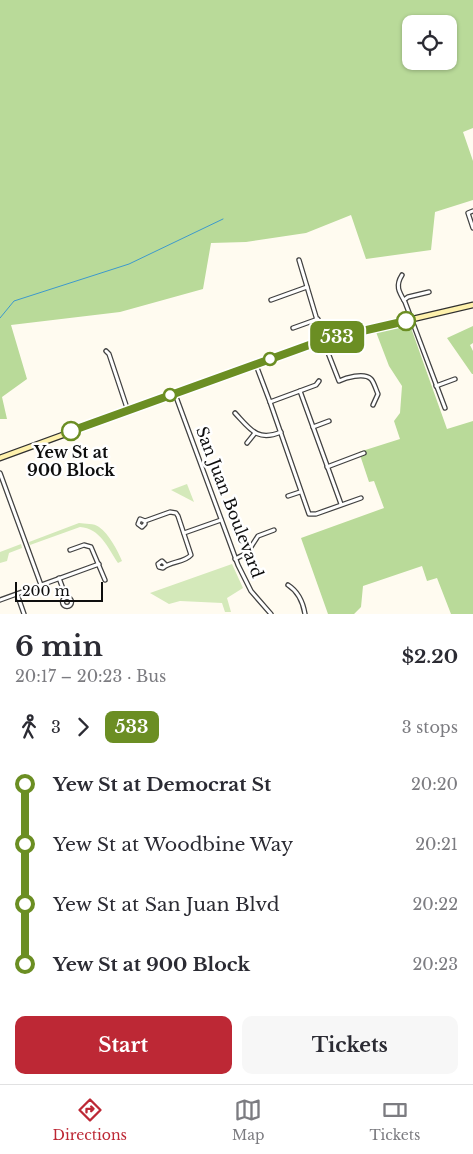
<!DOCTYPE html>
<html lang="en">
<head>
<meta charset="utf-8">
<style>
	body { margin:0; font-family:"Libre Baskerville",serif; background:#f7f7f7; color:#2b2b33; height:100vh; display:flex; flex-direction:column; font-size:19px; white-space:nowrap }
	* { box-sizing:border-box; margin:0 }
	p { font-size:16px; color:#7c7c81 }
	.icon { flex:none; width:28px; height:28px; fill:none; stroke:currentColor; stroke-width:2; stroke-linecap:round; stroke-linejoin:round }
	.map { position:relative; height:614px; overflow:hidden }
	.drawer { display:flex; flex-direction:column; background:#fff; flex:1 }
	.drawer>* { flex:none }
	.badge { padding:0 10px; border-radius:8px; font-size:18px; line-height:32px }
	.tools { position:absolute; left:402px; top:15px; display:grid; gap:10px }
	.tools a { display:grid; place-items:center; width:55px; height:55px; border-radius:10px; background:#fff; box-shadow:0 1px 4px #0004; font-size:25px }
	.scale { position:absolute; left:15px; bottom:12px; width:88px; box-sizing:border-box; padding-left:5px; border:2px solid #0e0e0e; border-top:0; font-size:14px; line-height:18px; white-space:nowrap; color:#0e0e0e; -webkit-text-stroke:4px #fff; paint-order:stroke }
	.map>.badge { position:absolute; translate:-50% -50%; box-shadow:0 0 0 2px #fff }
	.legs { display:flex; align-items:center; gap:8px; height:55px; padding:0 15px; font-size:16px }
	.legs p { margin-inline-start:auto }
	.overview { display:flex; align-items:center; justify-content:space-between; height:85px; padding:0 15px }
	h1 { font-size:28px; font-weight:700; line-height:38px }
	.primary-button { display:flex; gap:10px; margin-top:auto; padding:10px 15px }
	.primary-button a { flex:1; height:58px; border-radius:10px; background:#bd2835; color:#fff; font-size:20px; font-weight:700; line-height:58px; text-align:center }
	.primary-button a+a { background:#f7f7f7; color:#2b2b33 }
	ul { padding:0 15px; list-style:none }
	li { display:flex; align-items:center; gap:18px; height:60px; font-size:19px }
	li i { display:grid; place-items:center; width:8px; height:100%; margin:0 6px; background:currentColor }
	li i::after { content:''; width:12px; height:12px; margin:-6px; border:4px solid; border-radius:50%; background:#fff }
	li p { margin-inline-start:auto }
	li:first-child i { background:linear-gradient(#0000 50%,currentColor 0) }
	li:last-child i { background:linear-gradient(currentColor 50%,#0000 0) }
	.dock { display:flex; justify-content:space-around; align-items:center; height:70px; border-top:1px solid #e1e1e2; background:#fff; font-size:14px; color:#7c7c81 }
	.dock a { display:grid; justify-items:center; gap:2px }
	.dock .active { color:#bd2835 }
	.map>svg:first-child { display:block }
</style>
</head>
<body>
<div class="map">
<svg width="473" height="614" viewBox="0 0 473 614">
	<rect width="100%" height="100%" fill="#fffbf0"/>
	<g fill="#d4e9ba">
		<path d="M187 484 194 502 171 490Z"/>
		<path d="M79 523C85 524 94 523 99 527 109 534 118 551 122 561L118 563C108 548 100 528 80 527L30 545 29 542Z"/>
		<path d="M21 544 22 548 9 553 7 561 0 563V552Z"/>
		<path d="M232 564 243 588 227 598 231 612H225L222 603 180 601 169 604 150 593Z"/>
	</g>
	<g fill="#b9da99" fill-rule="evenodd">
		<path d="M0 0H473V128L463 132 473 161V200L435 212 431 250 366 259 351 215 306 233 246 242 211 243 203 289 120 312 11 325 27 379 2 397 7 419H0ZM411 24H449V61H411Z"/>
		<path d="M410 325 447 429 473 421V614H451L437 578 427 581 422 566 363 586 361 607 354 614H328L301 538 384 508 374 481 369 482 359 452 400 439 394 421 400 413 402 386 389 366 376 332Z"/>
		<path d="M473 326V343L470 345 473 351V374H472L447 338Z"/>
	</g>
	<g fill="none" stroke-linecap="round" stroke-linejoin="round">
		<path stroke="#3d99cc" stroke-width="1" d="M0 318 14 301 129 264 223 219"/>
		<defs>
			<g id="street">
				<path d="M473 211 468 213 473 228"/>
				<path d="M299 260 323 340 339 381C345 378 364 372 371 379 374 382 376 390 378 394L373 405"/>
				<path d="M402 275C395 286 399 292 405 302L445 408"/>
				<path d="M271 300 307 287"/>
				<path d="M404 300 408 297 429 292"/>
				<path d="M293 328 318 319"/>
				<path d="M106 351 109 354 128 411"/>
				<path d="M256 365 270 402 309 514H316L361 498"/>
				<path d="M436 386 455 379"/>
				<path d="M300 391 341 504"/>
				<path d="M175 394 238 565 251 591 271 614"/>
				<path d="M270 402 316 385 319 381"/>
				<path d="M235 413C250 429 257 442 281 432"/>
				<path d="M313 427 329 421"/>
				<path d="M247 443 255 433"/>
				<path d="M327 467 364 453"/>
				<path d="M0 473 41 585"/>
				<path d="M288 496 300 492"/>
				<path d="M145 521V524L142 527 138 524 140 519 145 521 170 512 176 513 178 516 191 555C184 563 170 561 163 568L159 567 158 564 162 561 166 565"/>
				<path d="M184 533 221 520"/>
				<path d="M70 550 84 545 91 547 105 580"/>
				<path d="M235 559 247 553 258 536 274 530"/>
				<path d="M59 578 66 597"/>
				<path d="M288 585C299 592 303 602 305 614"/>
				<path d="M17 594 24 614"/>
				<circle cx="67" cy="602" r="4.5"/>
				<path d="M0 600 99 564"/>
			</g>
			<path id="secondary" d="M0 458 323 340 473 305"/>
		</defs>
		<use href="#street" stroke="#414141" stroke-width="5.5"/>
		<use href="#secondary" stroke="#303030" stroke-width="7"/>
		<use href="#street" stroke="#fff" stroke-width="3"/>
		<use href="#secondary" stroke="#fef1ac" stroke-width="4.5"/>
	</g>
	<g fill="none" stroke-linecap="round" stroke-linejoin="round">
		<defs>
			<path id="line-1" d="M71 431 323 340 406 321"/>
		</defs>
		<use href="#line-1" stroke="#fff" stroke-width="11"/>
		<use href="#line-1" stroke="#6b8e23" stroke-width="8"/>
	</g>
	<g fill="#fff" stroke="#6b8e23" stroke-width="2.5">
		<circle cx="406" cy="321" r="9"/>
		<circle cx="270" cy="359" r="6"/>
		<circle cx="170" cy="395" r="6"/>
		<circle cx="71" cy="431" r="9"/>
	</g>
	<g text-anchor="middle" stroke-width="5" stroke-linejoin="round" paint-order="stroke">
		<g font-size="16" font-weight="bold" fill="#0e0e0e" stroke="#fff">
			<text x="71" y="458">Yew St at<tspan x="71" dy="18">900 Block</tspan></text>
		</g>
		<g font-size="16" fill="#0e0e0e" stroke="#fff">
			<text transform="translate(230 502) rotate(69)" y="6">San Juan Boulevard</text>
		</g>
	</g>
</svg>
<div class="tools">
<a><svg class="icon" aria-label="locate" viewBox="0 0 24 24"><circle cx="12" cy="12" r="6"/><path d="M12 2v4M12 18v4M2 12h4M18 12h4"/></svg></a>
</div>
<div class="scale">200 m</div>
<b class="badge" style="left:337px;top:337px;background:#6b8e23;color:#fff">533</b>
</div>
<section class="drawer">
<div class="overview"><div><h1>6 min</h1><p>20:17 – 20:23 · Bus</p></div><b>$2.20</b></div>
<div class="legs"><svg class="icon" aria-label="walk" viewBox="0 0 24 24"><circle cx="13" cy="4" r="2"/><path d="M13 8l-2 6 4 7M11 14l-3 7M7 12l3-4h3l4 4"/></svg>3<svg class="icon" aria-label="forward" viewBox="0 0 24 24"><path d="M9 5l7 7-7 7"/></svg><b class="badge" style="background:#6b8e23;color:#fff">533</b><p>3 stops</p></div>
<ul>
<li><i style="color:#6b8e23"></i><b>Yew St at Democrat St</b><p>20:20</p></li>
<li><i style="color:#6b8e23"></i><span>Yew St at Woodbine Way</span><p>20:21</p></li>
<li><i style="color:#6b8e23"></i><span>Yew St at San Juan Blvd</span><p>20:22</p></li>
<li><i style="color:#6b8e23"></i><b>Yew St at 900 Block</b><p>20:23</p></li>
</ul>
<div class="primary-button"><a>Start</a><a>Tickets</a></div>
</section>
<nav class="dock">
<a class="active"><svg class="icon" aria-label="directions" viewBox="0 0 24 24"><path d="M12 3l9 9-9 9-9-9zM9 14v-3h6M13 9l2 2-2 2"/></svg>Directions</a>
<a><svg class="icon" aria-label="map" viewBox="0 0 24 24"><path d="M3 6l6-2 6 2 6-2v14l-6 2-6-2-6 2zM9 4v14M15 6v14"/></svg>Map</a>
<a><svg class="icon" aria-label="tickets" viewBox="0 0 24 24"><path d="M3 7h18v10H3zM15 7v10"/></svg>Tickets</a>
</nav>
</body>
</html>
